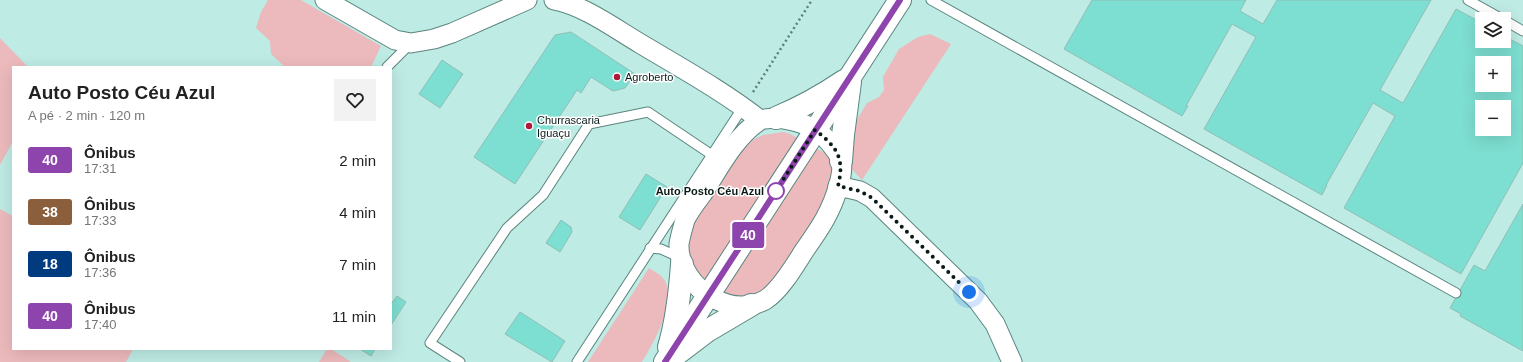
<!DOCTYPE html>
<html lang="pt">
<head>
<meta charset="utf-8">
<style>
	body { margin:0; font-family:Helvetica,sans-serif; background:#f2f2f2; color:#222; height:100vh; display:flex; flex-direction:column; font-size:15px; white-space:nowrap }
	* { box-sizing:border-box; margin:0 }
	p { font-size:13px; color:#767676 }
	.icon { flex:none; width:22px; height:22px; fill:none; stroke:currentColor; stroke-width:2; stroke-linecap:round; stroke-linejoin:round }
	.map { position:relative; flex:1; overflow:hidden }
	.panel { position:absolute; left:12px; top:66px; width:380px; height:284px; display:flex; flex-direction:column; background:#fff; border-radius:0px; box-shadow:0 4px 16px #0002 }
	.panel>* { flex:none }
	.badge { padding:0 8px; border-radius:3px; font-size:14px; line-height:26px }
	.buttons { position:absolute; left:1475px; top:12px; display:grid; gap:8px }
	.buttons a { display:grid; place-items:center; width:36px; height:36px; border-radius:0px; background:#fff; box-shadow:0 4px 16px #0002; font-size:20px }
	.you { position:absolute; width:20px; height:20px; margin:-10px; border:3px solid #fff; border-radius:50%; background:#1a73e8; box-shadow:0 0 0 6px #1a73e833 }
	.map>.badge { position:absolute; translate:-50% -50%; box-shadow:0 0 0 2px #fff }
	.round { display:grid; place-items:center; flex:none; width:42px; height:42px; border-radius:0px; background:#f2f2f2 }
	.overview { display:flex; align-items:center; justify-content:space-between; height:68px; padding:0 16px }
	h1 { font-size:19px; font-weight:600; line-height:30px }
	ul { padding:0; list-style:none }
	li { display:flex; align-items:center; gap:12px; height:52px; padding:0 16px }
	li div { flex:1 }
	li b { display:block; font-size:15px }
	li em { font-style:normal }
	li .badge { min-width:44px; font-weight:700; text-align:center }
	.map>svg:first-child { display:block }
</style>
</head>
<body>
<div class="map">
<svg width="1523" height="362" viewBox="0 0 1523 362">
	<rect width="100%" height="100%" fill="#beebe4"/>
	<g fill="#ecbabc">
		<path d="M268 0H301L381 46 371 67H285L271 54 270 41 256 28 261 12Z"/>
		<path d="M930 34 951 44 862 180 849 166 853 126 867 103 879 97 884 90 883 77 899 49 918 37Z"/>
		<path d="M0 38 28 67H13V141L0 165Z"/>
		<path d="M784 132 790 134 825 153 830 159 833 164V188L778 282 754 296 731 297 698 276 691 262 688 240 693 223 739 152 753 140 763 135Z"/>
		<path d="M0 209 13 216V349H133L126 362H0Z"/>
		<path d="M649 268C655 272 662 275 665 281 677 302 653 344 642 362H588Z"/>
		<path d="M327 349H331L351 362H319Z"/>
	</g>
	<g fill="#7ddfd1" stroke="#91beb6" fill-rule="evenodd">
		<path d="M1092 0H1246L1240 11 1263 24 1277 0H1431L1380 90 1403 103 1456 9 1482 23V41H1504V36L1523 46V163L1461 274 1344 208 1395 116 1373 103 1326 185H1327L1322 195 1204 129 1256 37 1232 24 1186 106H1188L1182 116 1064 49ZM1482 63H1504V85H1482ZM1482 107H1504V129H1482Z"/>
		<path d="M571 32 635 74 625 88 613 91 591 77 581 93 577 90 515 184 474 157 555 35Z"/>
		<path d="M442 60 463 74 440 108 419 94Z"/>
		<path d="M646 174 667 187 640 230 619 217Z"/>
		<path d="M1523 204V351L1460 316 1461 314 1450 308 1474 265 1485 271Z"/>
		<path d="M561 220 571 227 572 232 560 252 546 243Z"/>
		<path d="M397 296 406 302 391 325V304Z"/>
		<path d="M520 312 565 341 552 362 505 334Z"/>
		<path d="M360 349H375L371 356Z"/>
	</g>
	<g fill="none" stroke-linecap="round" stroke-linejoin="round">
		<defs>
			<g id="lane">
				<path d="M931 0 1456 293"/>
				<path d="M1468 0 1502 19"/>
				<path d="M1504 20 1523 31"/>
				<path d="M387 67 410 44"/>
				<path d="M650 248 661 249 681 258"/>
				<path d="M460 362 430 343 507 228 543 195 589 124 648 112 712 155"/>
				<path d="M577 362 743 107"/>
			</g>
			<g id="street">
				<path d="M325 0 395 40 411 43 434 39 452 33 527 0"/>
				<path d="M554 0C585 6 614 28 641 44 681 68 723 91 760 120"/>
				<path d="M776 118C797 120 816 126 829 142 834 148 839 154 841 160 843 168 841 177 839 184 832 211 820 228 804 251 795 265 780 291 765 300 748 309 729 307 713 298 694 288 678 266 679 244 680 237 683 227 685 220 689 211 697 201 703 193 719 168 734 138 759 121 763 118 771 119 776 118Z"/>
				<path d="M838 186 860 191 872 198 978 301 995 324 1012 362"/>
			</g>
			<g id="primary">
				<path d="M776 118C800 108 822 96 844 81"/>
				<path d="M841 161 843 135 850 82"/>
				<path d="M669 347C677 320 680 292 682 264"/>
				<path d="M678 353 707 331 751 305"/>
				<path d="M665 362 900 0"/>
			</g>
		</defs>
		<use href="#lane" stroke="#5b857e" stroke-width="11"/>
		<use href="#street" stroke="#5b857e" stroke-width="21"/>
		<use href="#primary" stroke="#5b857e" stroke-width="24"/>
		<path stroke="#5f7e79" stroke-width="2.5" stroke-dasharray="2 3" stroke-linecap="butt" d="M753 92 812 0"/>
		<use href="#lane" stroke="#fff" stroke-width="9"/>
		<use href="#street" stroke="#fff" stroke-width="19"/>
		<use href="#primary" stroke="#fff" stroke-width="22"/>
	</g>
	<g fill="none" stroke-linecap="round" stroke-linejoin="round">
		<defs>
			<path id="line" d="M665 362 900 0"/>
		</defs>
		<use href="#line" stroke="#fff" stroke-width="9"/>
		<use href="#line" stroke="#8e44ad" stroke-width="6"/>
		<path stroke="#091b18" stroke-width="4" stroke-dasharray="0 7.2" d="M776 191 815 130C837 147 845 158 838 186L860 191 872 198 969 292"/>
	</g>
	<g fill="#ad183b" stroke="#fff" stroke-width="1.5">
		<circle cx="617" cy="77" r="4"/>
		<circle cx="529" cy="126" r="4"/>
	</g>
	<circle fill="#fff" stroke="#8e44ad" stroke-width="2" cx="776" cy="191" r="8"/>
	<g text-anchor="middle" stroke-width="3" stroke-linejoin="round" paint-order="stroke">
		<g font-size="11" fill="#091b18" stroke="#fff" text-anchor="start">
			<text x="625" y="81">Agroberto</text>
			<text x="537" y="124">Churrascaria<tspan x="537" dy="13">Iguaçu</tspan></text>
		</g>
		<g font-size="11" font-weight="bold" fill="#091b18" stroke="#fff" text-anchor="end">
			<text x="764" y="195">Auto Posto Céu Azul</text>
		</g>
	</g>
</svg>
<div class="buttons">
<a><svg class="icon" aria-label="layers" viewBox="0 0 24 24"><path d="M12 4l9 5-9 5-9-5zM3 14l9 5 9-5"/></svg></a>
<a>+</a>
<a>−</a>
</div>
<div class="you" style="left:969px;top:292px"></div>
<b class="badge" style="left:748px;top:235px;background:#8e44ad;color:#fff">40</b>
<section class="panel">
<div class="overview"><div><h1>Auto Posto Céu Azul</h1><p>A pé · 2 min · 120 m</p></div><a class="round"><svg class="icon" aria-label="heart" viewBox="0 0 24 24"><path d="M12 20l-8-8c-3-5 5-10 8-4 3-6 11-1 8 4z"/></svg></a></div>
<ul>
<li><span class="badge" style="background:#8e44ad;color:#fff">40</span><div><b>Ônibus</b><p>17:31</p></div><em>2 min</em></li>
<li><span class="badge" style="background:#8b5e3c;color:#fff">38</span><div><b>Ônibus</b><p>17:33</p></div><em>4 min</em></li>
<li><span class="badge" style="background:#003b80;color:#fff">18</span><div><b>Ônibus</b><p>17:36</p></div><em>7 min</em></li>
<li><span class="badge" style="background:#8e44ad;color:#fff">40</span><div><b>Ônibus</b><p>17:40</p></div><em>11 min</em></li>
</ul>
</section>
</div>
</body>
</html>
